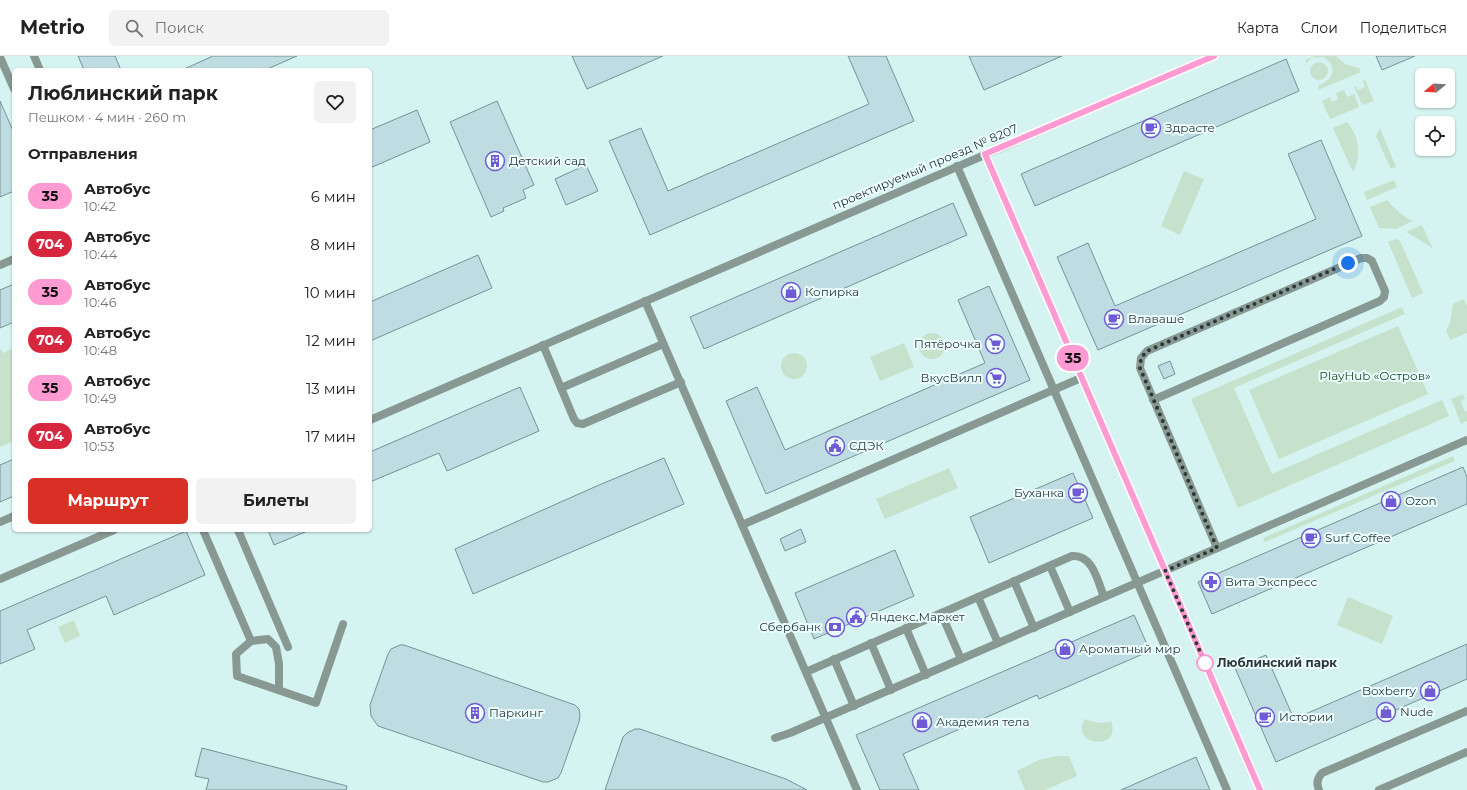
<!DOCTYPE html>
<html lang="ru">
<head>
<meta charset="utf-8">
<style>
	body { margin:0; font-family:Montserrat,sans-serif; background:#f2f2f2; color:#222; height:100vh; display:flex; flex-direction:column; font-size:15px; white-space:nowrap }
	* { box-sizing:border-box; margin:0 }
	p { font-size:13px; color:#767676 }
	.icon { flex:none; width:22px; height:22px; fill:none; stroke:currentColor; stroke-width:2; stroke-linecap:round; stroke-linejoin:round }
	.map { position:relative; flex:1; overflow:hidden }
	.panel { position:absolute; left:12px; top:12px; width:360px; height:464px; display:flex; flex-direction:column; background:#fff; border-radius:6px; box-shadow:0 1px 3px #0004 }
	.panel>* { flex:none }
	.badge { padding:0 8px; border-radius:13px; font-size:14px; line-height:26px }
	.needle { width:26px; rotate:252deg }
	.controls { position:absolute; left:1415px; top:12px; display:grid; gap:8px }
	.controls a { display:grid; place-items:center; width:40px; height:40px; border-radius:6px; background:#fff; box-shadow:0 1px 3px #0004; font-size:20px }
	.you { position:absolute; width:20px; height:20px; margin:-10px; border:3px solid #fff; border-radius:50%; background:#1a73e8; box-shadow:0 0 0 6px #1a73e833 }
	.map>.badge { position:absolute; translate:-50% -50%; box-shadow:0 0 0 2px #fff }
	h2 { padding:0 16px; font-size:15px; line-height:36px }
	.round { display:grid; place-items:center; flex:none; width:42px; height:42px; border-radius:6px; background:#f2f2f2 }
	.overview { display:flex; align-items:center; justify-content:space-between; height:68px; padding:0 16px }
	h1 { font-size:19px; font-weight:700; line-height:30px }
	.button { display:flex; gap:8px; margin-top:auto; padding:8px 16px }
	.button a { flex:1; height:46px; border-radius:6px; background:#d93025; color:#fff; font-size:16px; font-weight:700; line-height:46px; text-align:center }
	.button a+a { background:#f2f2f2; color:#222 }
	ul { padding:0; list-style:none }
	li { display:flex; align-items:center; gap:12px; height:48px; padding:0 16px }
	li div { flex:1 }
	li b { display:block; font-size:15px }
	li em { font-style:normal }
	li .badge { min-width:44px; font-weight:700; text-align:center }
	header { display:flex; align-items:center; gap:24px; box-sizing:border-box; height:56px; padding:0 20px; background:#fff; border-bottom:1px solid #e0e0e0 }
	header strong { font-size:19px }
	nav { display:flex; gap:22px; margin-inline-start:auto; font-size:14px }
	.search { width:280px; height:36px; background:#f2f2f2; display:flex; align-items:center; gap:10px; box-sizing:border-box; padding:0 14px; border-radius:6px; color:#767676; font-size:15px }
	.map>svg:first-child { display:block }
</style>
</head>
<body>
<header>
<strong>Metrio</strong>
<div class="search"><svg class="icon" aria-label="search" viewBox="0 0 24 24"><circle cx="10" cy="10" r="6"/><path d="M15 15l6 6"/></svg>Поиск</div>
<nav><a>Карта</a><a>Слои</a><a>Поделиться</a></nav>
</header>
<div class="map">
<svg width="1467" height="734" viewBox="0 0 1467 734">
	<rect width="100%" height="100%" fill="#d5f4f1"/>
	<g fill="#c6e2cc">
		<path d="M1315 0H1336L1345 8 1359 12 1361 16 1318 34 1319 29C1334 24 1338 9 1323 1L1312 2 1306 7 1305 4Z"/>
		<circle cx="1319" cy="15" r="9"/>
		<path d="M1365 24 1374 45 1362 49 1354 30H1356L1358 34 1365 31 1363 25Z"/>
		<path d="M1344 34 1347 41 1354 38 1359 51 1330 63 1322 45 1330 41 1332 46 1338 43 1336 37Z"/>
		<path d="M1347 66C1359 79 1362 101 1353 116L1333 72Z"/>
		<path d="M1380 72 1396 111 1391 113 1376 80Z"/>
		<path d="M1184 115 1204 123 1180 179 1161 170Z"/>
		<path d="M1394 124 1397 131 1367 144 1364 136Z"/>
		<path d="M1387 144C1395 153 1402 160 1413 165L1396 173 1379 172 1370 151Z"/>
		<path d="M1422 169 1433 193 1420 184 1406 176Z"/>
		<path d="M1396 183 1400 185 1423 237 1412 242 1388 186Z"/>
		<path d="M1464 243 1467 251V277L1450 284 1446 274 1450 267 1453 248Z"/>
		<path d="M1402 251 1405 258 1234 332 1272 418 1442 344 1449 360 1238 452 1191 343Z"/>
		<path d="M1398 270 1428 338 1279 403 1249 334Z"/>
		<circle cx="932" cy="290" r="13"/>
		<path d="M904 287 914 311 880 325 870 301Z"/>
		<path d="M0 292 3 297 14 292V385L0 391Z"/>
		<circle cx="794" cy="310" r="13"/>
		<path d="M1463 338 1465 343 1461 345 1465 356 1467 355V365L1461 368 1451 343Z"/>
		<path d="M1453 400 1455 405 1265 486 1263 482Z"/>
		<path d="M949 412 958 432 885 463 876 443Z"/>
		<path d="M1348 541 1393 560 1382 588 1337 569Z"/>
		<path d="M74 564 80 580 65 587 58 571Z"/>
		<path d="M1085 663C1094 667 1102 668 1111 665 1123 696 1068 690 1085 663Z"/>
		<path d="M1056 700H1069L1077 720 1045 734H1025L1017 715 1039 704Z"/>
	</g>
	<g fill="#bedce1" stroke="#769297">
		<path d="M78 0H115L121 14H84Z"/>
		<path d="M213 0H297L265 14H182Z"/>
		<path d="M572 0H663L587 33Z"/>
		<path d="M848 0H886L914 65 650 179 609 85 641 72 668 135 869 48Z"/>
		<path d="M969 0H1062L984 34Z"/>
		<path d="M1376 0H1415L1382 14Z"/>
		<path d="M1286 3 1299 35 1035 150 1021 118Z"/>
		<path d="M0 45 14 77V135L0 141Z"/>
		<path d="M497 45 534 129 523 134 526 142 503 152 504 155 491 161 450 66Z"/>
		<path d="M417 54 430 86 370 112V74Z"/>
		<path d="M1321 84 1362 180 1098 294 1057 201 1088 187 1115 250 1316 163 1288 98Z"/>
		<path d="M586 109 598 135 566 149 555 123Z"/>
		<path d="M953 147 967 179 704 293 690 261Z"/>
		<path d="M478 199 492 232 370 285V246Z"/>
		<path d="M14 228V266L0 272V234Z"/>
		<path d="M989 230 1030 324 766 438 726 345 757 331 785 394 985 307 958 244Z"/>
		<path d="M1170 305 1175 318 1164 323 1158 310Z"/>
		<path d="M520 331 539 375 447 415 439 397 370 426V396Z"/>
		<path d="M664 402 684 448 473 538 455 493 599 429Z"/>
		<path d="M14 403V440L0 446V409Z"/>
		<path d="M1463 411 1467 421V448L1212 558 1198 526Z"/>
		<path d="M1073 417 1093 462 989 507 970 461Z"/>
		<path d="M801 473 806 486 785 495 780 483Z"/>
		<path d="M268 474H310L274 489Z"/>
		<path d="M186 475 205 519 114 559 106 540 27 574 35 593 0 608V555Z"/>
		<path d="M895 494 914 540 814 583 795 537Z"/>
		<path d="M1134 559 1150 595 1039 643 1037 639 903 698 919 734H880L856 679Z"/>
		<path d="M1467 588V623L1276 706 1235 612 1266 599 1294 663Z"/>
		<path d="M400 589H404L575 649 579 653 580 659 579 666 561 717 558 722 548 726H543L378 670 371 660 370 649 388 598 391 593Z"/>
		<path d="M635 673H640L786 723 807 734H605L623 681 627 677Z"/>
		<path d="M202 692 347 730 346 734H206L209 723 195 720Z"/>
		<path d="M1196 701 1210 734H1121L1148 722Z"/>
	</g>
	<g fill="none" stroke-linecap="round" stroke-linejoin="round">
		<g stroke="#879992" stroke-width="8">
			<path d="M34 0 40 14"/>
			<path d="M0 1 14 33"/>
			<path d="M957 110 1227 734"/>
			<path d="M0 209 14 203"/>
			<path d="M645 245 857 734"/>
			<path d="M663 288 561 332 574 363 577 367 583 368 681 326"/>
			<path d="M543 289 561 332"/>
			<path d="M1153 344 1380 245 1384 241 1385 235 1372 205 1367 202H1361L1147 295 1141 302 1140 312 1217 492"/>
			<path d="M0 466 14 460"/>
			<path d="M742 469 1081 322"/>
			<path d="M203 474 251 585"/>
			<path d="M238 474 288 591"/>
			<path d="M1050 510 1070 556"/>
			<path d="M1014 525 1034 572"/>
			<path d="M978 541 998 587"/>
			<path d="M941 557 961 603"/>
			<path d="M906 572 926 619"/>
			<path d="M871 587 891 634"/>
			<path d="M834 603 854 650"/>
			<path d="M806 616 1072 500C1093 498 1098 526 1104 541"/>
			<path d="M279 634V608L276 591 268 583 251 585 236 598 237 620 316 647 343 568"/>
			<path d="M775 682 790 677 1467 384"/>
			<path d="M1319 734C1316 727 1317 722 1322 717L1467 655"/>
			<path d="M1379 734 1467 696"/>
		</g>
		<g stroke="#879992" stroke-width="8">
			<path d="M985 98 1260 734"/>
			<path d="M370 364 1214 0"/>
			<path d="M0 523 114 474"/>
		</g>
	</g>
	<g fill="none" stroke-linecap="round" stroke-linejoin="round">
		<defs>
			<path id="line" d="M1214 0 985 98 1260 734"/>
		</defs>
		<use href="#line" stroke="#fff" stroke-width="9"/>
		<use href="#line" stroke="#ff9ad2" stroke-width="6"/>
		<path stroke="#2c3837" stroke-width="4" stroke-dasharray="0 7.2" d="M1205 607 1165 515 1217 492 1140 312 1141 302 1147 295 1348 207"/>
	</g>
	<defs>
		<symbol id="cafe-ring" viewBox="-11 -11 22 22"><circle r="9.5" fill="#ecfefd" stroke="#715bd5" stroke-width="1.5"/><path d="M-5.5-4.5H6V0H3Q3 3.5 0 3.5H-2.5Q-5.5 3.5-5.5 0ZM3-3.2v2h1.7v-2ZM-6 4.5H4V6H-6Z" fill="#715bd5"/></symbol>
		<symbol id="building-ring" viewBox="-11 -11 22 22"><circle r="9.5" fill="#ecfefd" stroke="#715bd5" stroke-width="1.5"/><path d="M-4-6H4V6H1V3H-1V6H-4ZM-2.5-4.3h1.7v1.8h-1.7ZM.8-4.3h1.7v1.8H.8ZM-2.5-1h1.7V.8h-1.7ZM.8-1h1.7V.8H.8Z" fill="#715bd5"/></symbol>
		<symbol id="shop-ring" viewBox="-11 -11 22 22"><circle r="9.5" fill="#ecfefd" stroke="#715bd5" stroke-width="1.5"/><path d="M-5-2.5h2.3a2.7 3.5 0 0 1 5.4 0H5L5.5 6h-11ZM-1.5-2.5h3a1.5 2.3 0 0 0-3 0Z" fill="#715bd5"/></symbol>
		<symbol id="supermarket-ring" viewBox="-11 -11 22 22"><circle r="9.5" fill="#ecfefd" stroke="#715bd5" stroke-width="1.5"/><path d="M-6-5.5h2.5l.6 2H6L4.5 2H-2.5L-4.4-4H-6ZM-1.5 3.2a1.3 1.3 0 1 0 .1 0ZM3 3.2a1.3 1.3 0 1 0 .1 0Z" fill="#715bd5"/></symbol>
		<symbol id="civic-ring" viewBox="-11 -11 22 22"><circle r="9.5" fill="#ecfefd" stroke="#715bd5" stroke-width="1.5"/><path d="M-.6-6.5H3V-4.5H.6V-3L4-1V1h2V6H-6V1h2V-1L-.6-3ZM-1.2 2.5V6h2.4V2.5Z" fill="#715bd5"/></symbol>
		<symbol id="pharmacy-ring" viewBox="-11 -11 22 22"><circle r="9.5" fill="#ecfefd" stroke="#715bd5" stroke-width="1.5"/><path d="M-2-6h4v4h4v4h-4v4h-4v-4h-4v-4h4Z" fill="#715bd5"/></symbol>
		<symbol id="bank-ring" viewBox="-11 -11 22 22"><circle r="9.5" fill="#ecfefd" stroke="#715bd5" stroke-width="1.5"/><path d="M-6-4H6V4H-6ZM0-2.3a2.3 2.3 0 1 0 0 4.6a2.3 2.3 0 1 0 0-4.6Z" fill="#715bd5"/></symbol>
	</defs>
	<g fill-rule="evenodd">
		<use href="#cafe-ring" x="1140" y="61" width="22" height="22"/>
		<use href="#building-ring" x="484" y="94" width="22" height="22"/>
		<use href="#shop-ring" x="780" y="225" width="22" height="22"/>
		<use href="#cafe-ring" x="1103" y="252" width="22" height="22"/>
		<use href="#supermarket-ring" x="984" y="277" width="22" height="22"/>
		<use href="#supermarket-ring" x="985" y="311" width="22" height="22"/>
		<use href="#civic-ring" x="824" y="379" width="22" height="22"/>
		<use href="#cafe-ring" x="1067" y="426" width="22" height="22"/>
		<use href="#shop-ring" x="1380" y="434" width="22" height="22"/>
		<use href="#cafe-ring" x="1300" y="471" width="22" height="22"/>
		<use href="#pharmacy-ring" x="1200" y="515" width="22" height="22"/>
		<use href="#civic-ring" x="845" y="550" width="22" height="22"/>
		<use href="#bank-ring" x="824" y="560" width="22" height="22"/>
		<use href="#shop-ring" x="1054" y="582" width="22" height="22"/>
		<use href="#shop-ring" x="1419" y="624" width="22" height="22"/>
		<use href="#shop-ring" x="1375" y="645" width="22" height="22"/>
		<use href="#building-ring" x="464" y="646" width="22" height="22"/>
		<use href="#cafe-ring" x="1254" y="650" width="22" height="22"/>
		<use href="#shop-ring" x="911" y="655" width="22" height="22"/>
	</g>
	<circle fill="#fff" stroke="#ff9ad2" stroke-width="2" cx="1205" cy="607" r="8"/>
	<g text-anchor="middle" stroke-width="4" stroke-linejoin="round" paint-order="stroke">
		<g font-size="12" fill="#2c3837" stroke="#ecfefd" text-anchor="start">
			<text x="1165" y="76">Здрасте</text>
			<text x="509" y="109">Детский сад</text>
			<text x="805" y="240">Копирка</text>
			<text x="1128" y="267">Влаваше</text>
			<text x="981" y="292" text-anchor="end">Пятёрочка</text>
			<text x="982" y="326" text-anchor="end">ВкусВилл</text>
			<text x="849" y="394">СДЭК</text>
			<text x="1064" y="441" text-anchor="end">Буханка</text>
			<text x="1405" y="449">Ozon</text>
			<text x="1325" y="486">Surf Coffee</text>
			<text x="1225" y="530">Вита Экспресс</text>
			<text x="870" y="565">Яндекс.Маркет</text>
			<text x="821" y="575" text-anchor="end">Сбербанк</text>
			<text x="1079" y="597">Ароматный мир</text>
			<text x="1416" y="639" text-anchor="end">Boxberry</text>
			<text x="1400" y="660">Nude</text>
			<text x="489" y="661">Паркинг</text>
			<text x="1279" y="665">Истории</text>
			<text x="936" y="670">Академия тела</text>
		</g>
		<g font-size="12" fill="#2c3837" stroke="#ecfefd">
			<text transform="translate(925 111) rotate(-23)" y="4">проектируемый проезд № 8207</text>
		</g>
		<g font-size="12" fill="#194b2a" stroke="#ecfefd">
			<text x="1375" y="324">PlayHub «Остров»</text>
		</g>
		<g font-size="12" font-weight="bold" fill="#2c3837" stroke="#ecfefd" text-anchor="start">
			<text x="1217" y="611">Люблинский парк</text>
		</g>
	</g>
</svg>
<div class="controls">
<a><svg class="needle" viewBox="-14 -14 28 28"><path d="M0-13l5 13h-10z" fill="#e53935"/><path d="M0 13l5-13h-10z" fill="#767676"/></svg></a>
<a><svg class="icon" aria-label="locate" viewBox="0 0 24 24"><circle cx="12" cy="12" r="6"/><path d="M12 2v4M12 18v4M2 12h4M18 12h4"/></svg></a>
</div>
<div class="you" style="left:1348px;top:207px"></div>
<b class="badge" style="left:1073px;top:302px;background:#ff9ad2;color:#111">35</b>
<section class="panel">
<div class="overview"><div><h1>Люблинский парк</h1><p>Пешком · 4 мин · 260 m</p></div><a class="round"><svg class="icon" aria-label="heart" viewBox="0 0 24 24"><path d="M12 20l-8-8c-3-5 5-10 8-4 3-6 11-1 8 4z"/></svg></a></div>
<h2>Отправления</h2>
<ul>
<li><span class="badge" style="background:#ff9ad2;color:#111">35</span><div><b>Автобус</b><p>10:42</p></div><em>6 мин</em></li>
<li><span class="badge" style="background:#d7263d;color:#fff">704</span><div><b>Автобус</b><p>10:44</p></div><em>8 мин</em></li>
<li><span class="badge" style="background:#ff9ad2;color:#111">35</span><div><b>Автобус</b><p>10:46</p></div><em>10 мин</em></li>
<li><span class="badge" style="background:#d7263d;color:#fff">704</span><div><b>Автобус</b><p>10:48</p></div><em>12 мин</em></li>
<li><span class="badge" style="background:#ff9ad2;color:#111">35</span><div><b>Автобус</b><p>10:49</p></div><em>13 мин</em></li>
<li><span class="badge" style="background:#d7263d;color:#fff">704</span><div><b>Автобус</b><p>10:53</p></div><em>17 мин</em></li>
</ul>
<div class="button"><a>Маршрут</a><a>Билеты</a></div>
</section>
</div>
</body>
</html>
